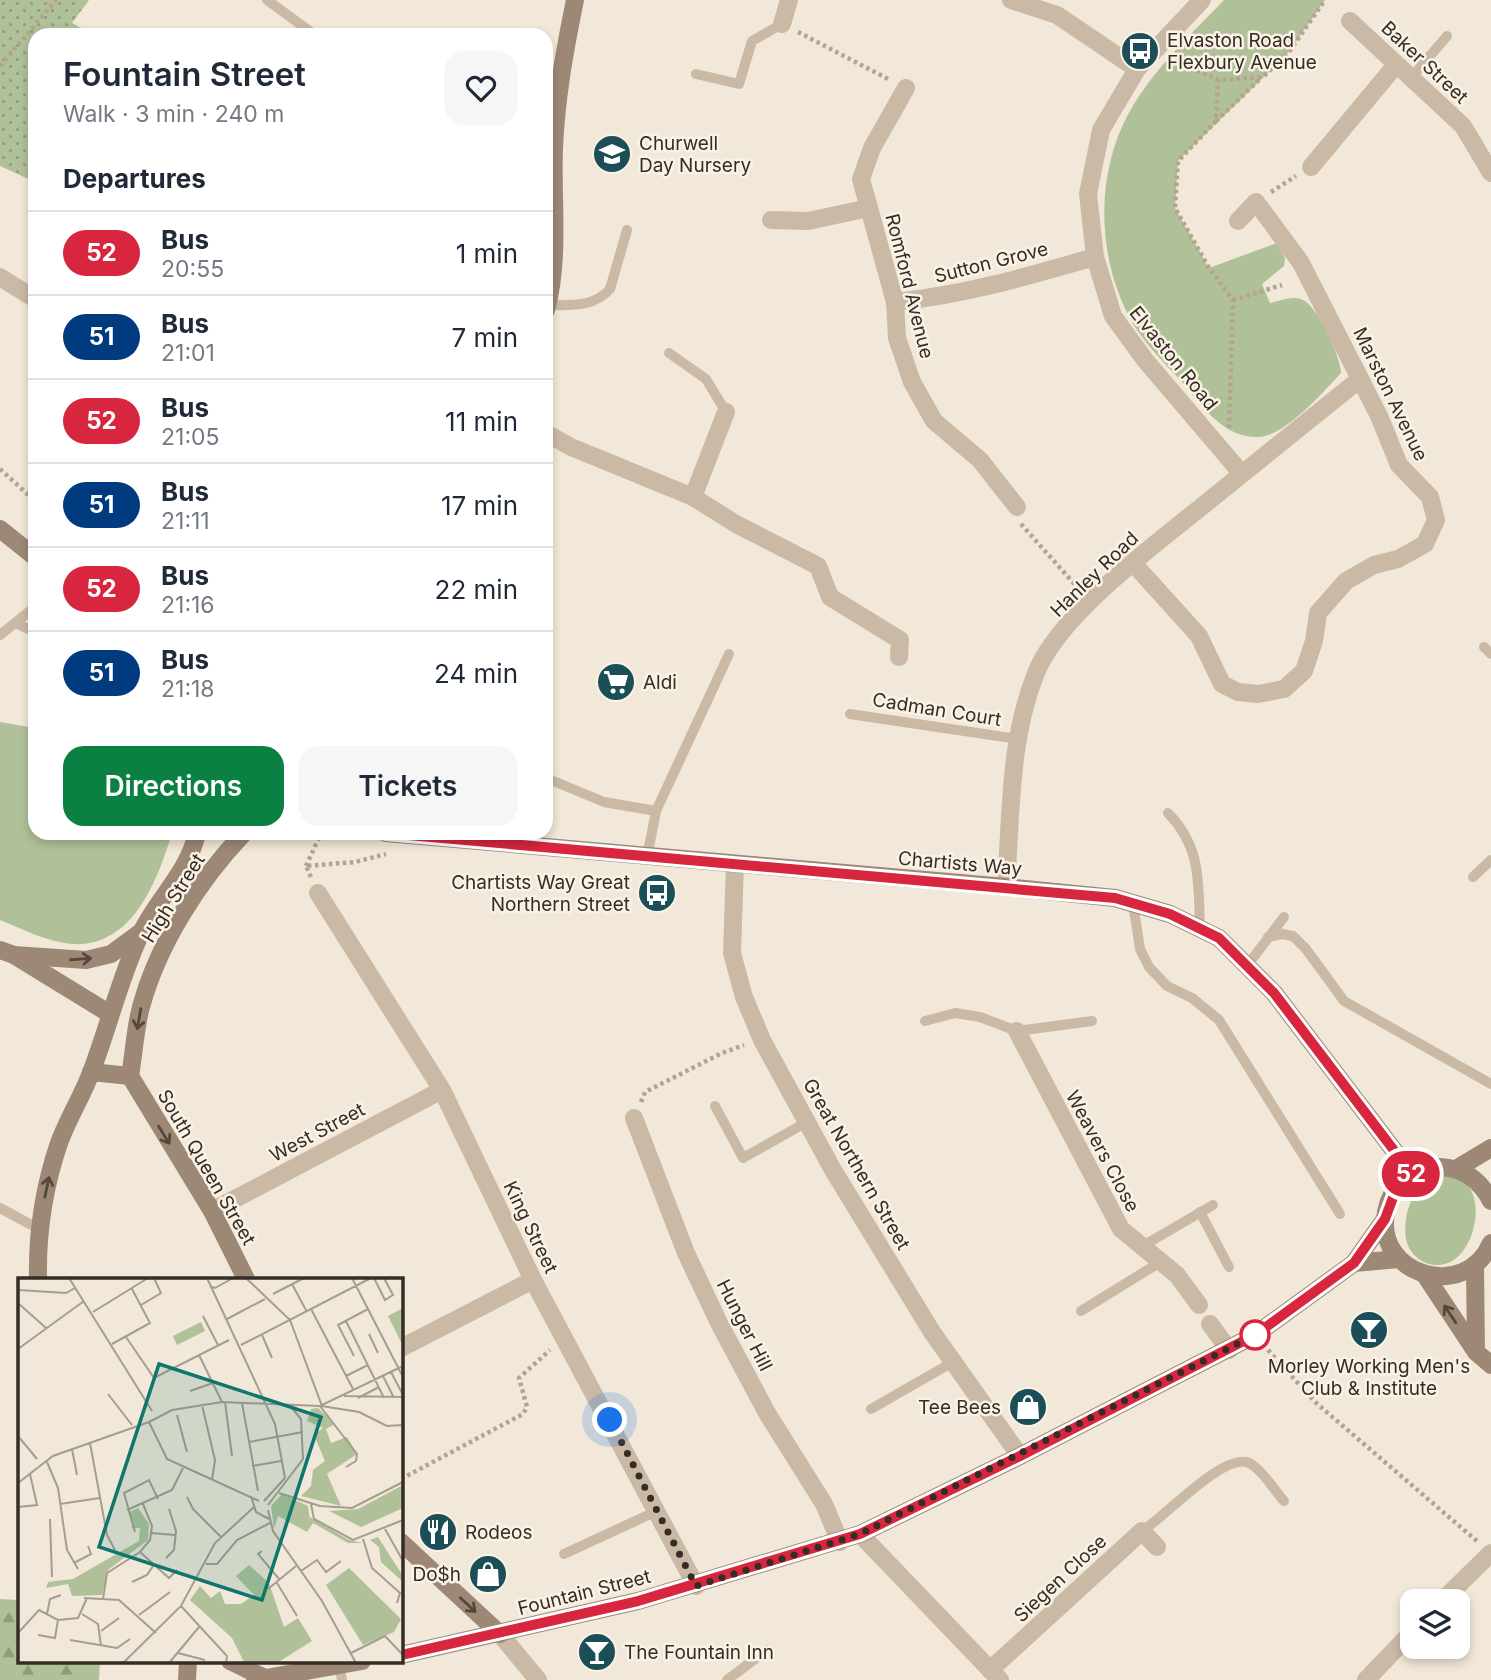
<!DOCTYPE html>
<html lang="en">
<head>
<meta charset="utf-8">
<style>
	body { margin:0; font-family:Inter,sans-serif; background:#f6f6f7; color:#1f2937; height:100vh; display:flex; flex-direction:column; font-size:26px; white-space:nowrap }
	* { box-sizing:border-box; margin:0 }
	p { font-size:23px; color:#747a83 }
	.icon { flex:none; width:38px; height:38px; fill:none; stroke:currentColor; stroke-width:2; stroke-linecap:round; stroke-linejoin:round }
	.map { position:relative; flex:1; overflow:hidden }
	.sheet { position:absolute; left:28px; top:28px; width:525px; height:812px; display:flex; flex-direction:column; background:#fff; border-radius:21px; box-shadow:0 4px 10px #0003 }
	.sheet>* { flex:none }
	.badge { padding:0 14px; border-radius:23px; font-size:24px; line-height:46px }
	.buttons { position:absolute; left:1400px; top:1589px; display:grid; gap:14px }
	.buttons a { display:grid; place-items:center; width:70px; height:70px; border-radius:14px; background:#fff; box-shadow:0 4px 10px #0003; font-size:35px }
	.you { position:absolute; width:35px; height:35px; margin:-18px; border:5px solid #fff; border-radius:50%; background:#1a73e8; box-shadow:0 0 0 10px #1a73e833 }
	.map>.badge { position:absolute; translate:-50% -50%; box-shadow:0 0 0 4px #fff }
	h2 { padding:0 35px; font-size:26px; line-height:63px }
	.round { display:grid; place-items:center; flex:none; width:74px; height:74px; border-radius:21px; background:#f6f6f7 }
	.summary { display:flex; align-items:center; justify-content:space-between; height:119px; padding:0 35px }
	h1 { font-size:33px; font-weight:600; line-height:52px }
	.button { display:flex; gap:14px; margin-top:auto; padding:14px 35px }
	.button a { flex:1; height:80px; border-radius:21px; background:#0b8043; color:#fff; font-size:28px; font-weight:600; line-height:80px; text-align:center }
	.button a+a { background:#f6f6f7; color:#1f2937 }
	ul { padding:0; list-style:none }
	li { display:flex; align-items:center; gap:21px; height:84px; padding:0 35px; border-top:2px solid #e0e1e3 }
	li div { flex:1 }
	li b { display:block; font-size:26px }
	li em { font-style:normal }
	li .badge { min-width:77px; font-weight:700; text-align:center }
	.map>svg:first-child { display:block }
</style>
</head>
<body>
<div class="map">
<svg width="1491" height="1680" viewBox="0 0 1491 1680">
	<defs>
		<pattern id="forest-firs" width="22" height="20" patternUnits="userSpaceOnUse" patternTransform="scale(1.75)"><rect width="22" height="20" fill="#b0c199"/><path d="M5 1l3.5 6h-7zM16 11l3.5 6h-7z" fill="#909d7d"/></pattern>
		<pattern id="park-dots" width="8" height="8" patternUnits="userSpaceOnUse" patternTransform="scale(1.75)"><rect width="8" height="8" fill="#b0c199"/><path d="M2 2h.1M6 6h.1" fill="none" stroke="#909d7d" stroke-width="1.8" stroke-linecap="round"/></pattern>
	</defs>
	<rect width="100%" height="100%" fill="#f2e8d9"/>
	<g fill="#b0c199">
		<path d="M1224 0H1325L1289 52 1178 161 1175 208 1209 268 1277 243 1285 258 1284 266 1262 284 1270 303C1280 301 1293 295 1303 300 1318 307 1341 357 1341 373 1323 392 1286 436 1258 437 1226 438 1205 410 1187 388 1170 368 1149 349 1135 327 1103 274 1096 206 1114 148 1133 87 1182 44 1224 0Z"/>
		<path d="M0 722 35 728V833H172C158 879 133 948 72 944 48 942 22 929 0 920Z"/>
		<path d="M1442 1174C1449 1176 1458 1177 1463 1181 1491 1200 1470 1279 1426 1263 1416 1259 1408 1250 1406 1239 1402 1212 1415 1180 1442 1174Z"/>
	</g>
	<path fill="url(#forest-firs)" d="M0 1599 19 1600V1661H100L99 1680H0Z"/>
	<path fill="url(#park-dots)" d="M0 0H89L72 23 94 35H35V182L0 166Z"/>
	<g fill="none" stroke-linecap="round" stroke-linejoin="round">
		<g stroke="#b6a38f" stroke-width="4.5" stroke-dasharray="3.5 3.5" stroke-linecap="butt">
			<path d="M798 32 890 80"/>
			<path d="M1171 59 1218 80"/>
			<path d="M0 66 56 0"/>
			<path d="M1216 121 1262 77"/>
			<path d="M1271 192 1296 176"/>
			<path d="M1233 300 1282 285"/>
			<path d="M1229 428 1233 300 1209 268 1175 208 1178 161 1216 121 1218 80 1263 77 1289 52 1325 0"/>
			<path d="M0 469 35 501"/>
			<path d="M1021 524 1078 588"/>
			<path d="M306 866 321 833"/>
			<path d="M311 877 306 866 355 862 386 854"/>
			<path d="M641 1102 645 1092 722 1053 744 1045"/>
			<path d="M1268 1350 1315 1402 1478 1542"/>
			<path d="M401 1479 523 1414 527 1407 519 1378 550 1350"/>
		</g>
		<g stroke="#cab9a5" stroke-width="10">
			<path d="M267 0 315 35"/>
			<path d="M696 74 739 84 752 41 782 24"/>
			<path d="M1410 79 1447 36"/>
			<path d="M547 305C570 305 593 308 610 289L627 230"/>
			<path d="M669 353 706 379 726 412"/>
			<path d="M17 624 35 632"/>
			<path d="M0 635 35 607"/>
			<path d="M1484 647 1491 654"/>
			<path d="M850 714 1018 739"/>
			<path d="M546 778 604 802 656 811"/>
			<path d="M1168 813C1202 848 1198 882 1200 928"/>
			<path d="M647 857 656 811 729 654"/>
			<path d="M1473 877 1491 860"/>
			<path d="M1133 903 1140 949 1149 967 1167 986 1192 998 1219 1020 1340 1214"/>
			<path d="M1268 937 1282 934 1293 936 1306 949 1344 1001 1491 1084"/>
			<path d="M1247 966 1284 917"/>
			<path d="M925 1021 955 1013 980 1017 1017 1031 1092 1021"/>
			<path d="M715 1106 743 1158 807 1122"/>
			<path d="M0 1208 39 1229"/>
			<path d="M1200 1212 1229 1267"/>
			<path d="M1141 1247 1213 1205"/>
			<path d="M1081 1311 1162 1261"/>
			<path d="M871 1409 953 1362"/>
			<path d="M1142 1531C1163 1519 1227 1448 1251 1464 1264 1472 1274 1490 1284 1501"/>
			<path d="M564 1554 657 1511"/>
			<path d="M339 1664 342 1680"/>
			<path d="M727 1680 767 1650"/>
		</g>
		<g stroke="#cab9a5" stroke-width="18">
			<path d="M1011 0 1057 15 1137 69"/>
			<path d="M1202 0 1137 69 1101 130 1088 194 1095 257 1113 316 1145 360 1242 474"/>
			<path d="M1350 21 1463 126 1491 173"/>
			<path d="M782 24 789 0"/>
			<path d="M906 88 872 148 861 179 895 302 897 338 912 382 934 421 980 460 1017 507"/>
			<path d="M1311 167 1395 66"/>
			<path d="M771 220 808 221 869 208"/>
			<path d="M0 277 35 299"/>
			<path d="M895 302C964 295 1029 276 1095 257"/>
			<path d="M546 433 571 447 693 497 736 524 818 566 830 597 900 640 899 657"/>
			<path d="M693 497 726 412"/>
			<path d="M1133 563 1199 636 1222 684 1238 692 1258 694 1284 689 1304 671 1314 641 1318 613 1346 581 1374 565 1398 559 1425 544 1436 520 1430 497 1399 465 1379 416 1301 263 1256 202 1238 221"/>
			<path d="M735 864 732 953 744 997 762 1040 833 1170 932 1332 1020 1456"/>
			<path d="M1006 887C1011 816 1009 740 1036 673 1058 617 1148 550 1195 512 1250 467 1305 423 1360 379"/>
			<path d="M318 893 442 1090 533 1280 696 1586"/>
			<path d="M1017 1031 1121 1229 1177 1275 1199 1305"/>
			<path d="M634 1118 686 1253 719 1323 767 1413 824 1504 840 1542"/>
			<path d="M212 1211 442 1090"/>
			<path d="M1210 1324 1229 1350"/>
			<path d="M401 1348 533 1280"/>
			<path d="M860 1534 1000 1680"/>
			<path d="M1442 1601 1491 1553"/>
			<path d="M500 1634 538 1680"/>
			<path d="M990 1670 1142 1531 1157 1547"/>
			<path d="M1366 1680 1412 1632"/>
		</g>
		<g stroke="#9d8876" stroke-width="18">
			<path d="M546 310C560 259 552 201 554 149 556 98 565 49 575 0"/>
			<path d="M0 529 35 557"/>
			<path d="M386 833 1006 887 1115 898 1170 914 1219 938 1274 993 1412 1174"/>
			<path d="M0 950 14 955 110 1014"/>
			<path d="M14 955 86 960 111 954 141 932"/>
			<path d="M91 1072 130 1076"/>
			<path d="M130 1076C134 1053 135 1029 141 1007 158 944 199 880 244 833"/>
			<path d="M130 1076 212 1211 246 1279"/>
			<path d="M1456 1169 1491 1148"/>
			<path d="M1491 1201C1480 1180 1464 1168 1440 1167 1424 1166 1412 1174 1401 1184 1393 1191 1388 1201 1386 1212 1374 1276 1466 1302 1491 1243"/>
			<path d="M1354 1263 1399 1259"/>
			<path d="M1475 1265 1476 1352"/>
			<path d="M1425 1275 1476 1352 1491 1365"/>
			<path d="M38 1279C37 1233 44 1187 59 1143 68 1118 83 1095 92 1070 109 1025 120 978 140 935 157 899 188 873 197 833"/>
			<path d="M401 1542 500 1634"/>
			<path d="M401 1655 638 1601 860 1534 1020 1456 1255 1335 1354 1263 1385 1219"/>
			<path d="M230 1661 263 1677"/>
			<path d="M187 1680 188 1661"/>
			<path d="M255 1680 362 1661"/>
		</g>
	</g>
	<defs><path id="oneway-shaft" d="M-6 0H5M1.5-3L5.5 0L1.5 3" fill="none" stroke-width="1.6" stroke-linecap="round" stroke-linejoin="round" transform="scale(1.75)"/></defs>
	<g stroke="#54483e">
		<use href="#oneway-shaft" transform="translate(81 959) rotate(-4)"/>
		<use href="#oneway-shaft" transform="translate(139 1019) rotate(100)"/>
		<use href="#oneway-shaft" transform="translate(164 1135) rotate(58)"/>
		<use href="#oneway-shaft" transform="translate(47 1187) rotate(-78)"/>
		<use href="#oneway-shaft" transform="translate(1450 1314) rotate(-124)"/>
		<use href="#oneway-shaft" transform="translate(468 1605) rotate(43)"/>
	</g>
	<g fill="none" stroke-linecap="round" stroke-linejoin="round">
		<defs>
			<path id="line" d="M386 833 1115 898 1170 914 1219 938 1274 993 1412 1174 1397 1187 1385 1219 1354 1263 1255 1335 1020 1456 860 1534 638 1601 401 1655"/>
		</defs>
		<use href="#line" stroke="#fff" stroke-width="16"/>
		<use href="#line" stroke="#d7263d" stroke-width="10"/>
		<path stroke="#352c26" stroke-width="7" stroke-dasharray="0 12.6" d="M610 1420 696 1586 860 1534 1255 1335"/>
	</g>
	<defs>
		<symbol id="bus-disc" viewBox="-11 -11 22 22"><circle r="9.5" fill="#1b4e57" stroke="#f9f2e5"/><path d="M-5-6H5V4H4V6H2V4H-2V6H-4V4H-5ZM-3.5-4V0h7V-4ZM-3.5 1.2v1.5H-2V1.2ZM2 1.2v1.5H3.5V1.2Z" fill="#fff"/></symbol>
		<symbol id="school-disc" viewBox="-11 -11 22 22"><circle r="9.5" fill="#1b4e57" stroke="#f9f2e5"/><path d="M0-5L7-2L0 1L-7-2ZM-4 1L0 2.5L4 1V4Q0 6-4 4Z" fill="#fff"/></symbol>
		<symbol id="supermarket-disc" viewBox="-11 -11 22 22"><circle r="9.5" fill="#1b4e57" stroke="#f9f2e5"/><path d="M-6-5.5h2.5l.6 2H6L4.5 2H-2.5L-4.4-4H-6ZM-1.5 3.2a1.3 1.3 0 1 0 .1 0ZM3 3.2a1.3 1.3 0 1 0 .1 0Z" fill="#fff"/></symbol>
		<symbol id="bar-disc" viewBox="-11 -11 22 22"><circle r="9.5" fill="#1b4e57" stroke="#f9f2e5"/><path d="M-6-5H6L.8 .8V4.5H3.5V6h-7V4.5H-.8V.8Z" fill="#fff"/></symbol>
		<symbol id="shop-disc" viewBox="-11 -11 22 22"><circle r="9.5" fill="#1b4e57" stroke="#f9f2e5"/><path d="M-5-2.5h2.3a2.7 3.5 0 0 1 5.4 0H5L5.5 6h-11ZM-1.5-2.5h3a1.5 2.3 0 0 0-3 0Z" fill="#fff"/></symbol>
		<symbol id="restaurant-disc" viewBox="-11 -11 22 22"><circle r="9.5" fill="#1b4e57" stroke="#f9f2e5"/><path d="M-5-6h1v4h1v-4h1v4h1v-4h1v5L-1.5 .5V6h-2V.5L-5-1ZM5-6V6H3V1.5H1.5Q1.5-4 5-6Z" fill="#fff"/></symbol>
	</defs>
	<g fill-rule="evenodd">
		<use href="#bus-disc" x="1118" y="29" width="44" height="44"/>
		<use href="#school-disc" x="590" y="132" width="44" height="44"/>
		<use href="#supermarket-disc" x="594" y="660" width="44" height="44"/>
		<use href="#bus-disc" x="635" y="871" width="44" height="44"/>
		<use href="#bar-disc" x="1347" y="1308" width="44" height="44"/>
		<use href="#shop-disc" x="1006" y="1385" width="44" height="44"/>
		<use href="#restaurant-disc" x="416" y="1510" width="44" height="44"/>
		<use href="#shop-disc" x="466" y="1552" width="44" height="44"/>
		<use href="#bar-disc" x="575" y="1630" width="44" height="44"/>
	</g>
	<circle fill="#fff" stroke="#d7263d" stroke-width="3.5" cx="1255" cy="1335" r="14"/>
	<g text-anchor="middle" stroke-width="5" stroke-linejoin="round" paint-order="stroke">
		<g font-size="19" fill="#352c26" stroke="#f9f2e5" text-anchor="start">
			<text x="1167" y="47">Elvaston Road<tspan x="1167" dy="22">Flexbury Avenue</tspan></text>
			<text x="639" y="150">Churwell<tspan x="639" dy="22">Day Nursery</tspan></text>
			<text x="643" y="689">Aldi</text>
			<text x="630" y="889" text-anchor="end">Chartists Way Great<tspan x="630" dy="22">Northern Street</tspan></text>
			<text x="1369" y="1373" text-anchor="middle">Morley Working Men's<tspan x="1369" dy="22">Club &amp; Institute</tspan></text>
			<text x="1001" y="1414" text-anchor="end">Tee Bees</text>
			<text x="465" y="1539">Rodeos</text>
			<text x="461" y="1581" text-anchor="end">Do$h</text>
			<text x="624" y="1659">The Fountain Inn</text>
		</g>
		<g font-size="19" fill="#352c26" stroke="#f9f2e5">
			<text transform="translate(1425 62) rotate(43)" y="7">Baker Street</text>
			<text transform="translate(991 262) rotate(-14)" y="7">Sutton Grove</text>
			<text transform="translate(910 286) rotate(76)" y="7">Romford Avenue</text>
			<text transform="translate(1174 358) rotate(51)" y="7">Elvaston Road</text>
			<text transform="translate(1391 394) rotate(64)" y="7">Marston Avenue</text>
			<text transform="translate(1094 574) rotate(-44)" y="7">Hanley Road</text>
			<text transform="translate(937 709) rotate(9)" y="7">Cadman Court</text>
			<text transform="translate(960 863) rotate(5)" y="7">Chartists Way</text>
			<text transform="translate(173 898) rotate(-58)" y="7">High Street</text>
			<text transform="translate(317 1132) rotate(-28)" y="7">West Street</text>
			<text transform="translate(1103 1151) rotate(62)" y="7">Weavers Close</text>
			<text transform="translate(857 1164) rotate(60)" y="7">Great Northern Street</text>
			<text transform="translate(207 1167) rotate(60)" y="7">South Queen Street</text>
			<text transform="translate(531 1227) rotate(64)" y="7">King Street</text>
			<text transform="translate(745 1325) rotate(63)" y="7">Hunger Hill</text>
			<text transform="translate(1060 1578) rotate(-43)" y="7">Siegen Close</text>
			<text transform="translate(584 1592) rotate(-14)" y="7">Fountain Street</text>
		</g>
	</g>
	<g transform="translate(18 1278)">
		<rect width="385" height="385" fill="#f2e8d9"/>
		<path d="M385 207V230L343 249 311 233 340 231ZM264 216 290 228 292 244V239L331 262 345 265H330L295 245 289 254 260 238 256 251 253 228ZM120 230 131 246 130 262 90 292 84 317 54 318 50 306 28 310 30 304 55 301 121 263 122 250H113L116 246 110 235ZM360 259 385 298V304L363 284 361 269 352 262ZM331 290 383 341 376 354 345 367 308 307Z" fill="#b0c199"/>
		<path d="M300 130 317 146 308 151 313 165 329 159 339 176 309 196 323 228 283 218 293 208 295 192 307 183 296 157 305 150 289 143 293 131Z" fill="#b0c199"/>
		<path d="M183 44 187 53 159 67 155 58Z" fill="#b0c199"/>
		<path d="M385 30V68L370 38ZM231 287 251 305 266 349 280 340 294 363 259 385 226 384 214 360 172 322 182 308 193 320 202 313 207 326H223L236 317 218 298Z" fill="#b0c199"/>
		<path fill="none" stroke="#a69d91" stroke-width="2" d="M51 0 134 133M189 0 257 146 267 200M228 0 272 42 304 128 341 134 369 148 385 147M334 0 385 99M356 0 367 22 375 17 366 0M274 6 289 34M192 8 197 10 215 0M0 12 48 15 57 10M255 16 286 0M0 25 28 50M123 27 143 15 136 0M293 31 335 111M75 34 130 0M185 38 200 67M209 41 247 21M328 43 366 120M351 56 360 75M244 57 254 80M108 59 136 100 211 62M94 66 132 45 114 11M223 67 353 0M0 71 66 23M181 77 204 124M336 78 320 47 350 31M373 94 385 117M328 98 350 87M365 98 376 120M172 113 195 105M90 116 114 147M326 118 385 119M340 120 361 109M207 124 214 178M224 125 240 213M184 127 197 182 194 202M302 128 339 176 338 183 328 189M159 137 169 174M131 144 154 132 204 124 302 128 385 88M131 144 149 181 241 223M0 158 19 181M231 164 285 154M72 165 89 257 97 272M54 171 59 197M29 184 40 210 49 272 60 291M234 188 263 183M0 205 35 178 131 144M261 215 302 228 334 230 385 204M233 218 238 234 251 241M169 219 175 231 203 259M246 223 267 200M42 226 82 220M293 226 296 241 335 262 385 242M250 227 285 181 283 141 274 130M0 229 19 227 12 196M109 232 154 212 165 190M250 232 255 253 304 323 338 385M32 241 34 299M367 251 385 283M117 254 106 215 131 202 140 221M133 255 157 257M345 261 354 290 382 315 379 325M244 273 240 276 262 302M122 274 151 300 159 292M148 280 156 272 158 253 151 231M56 285 73 276 70 268M188 286H199L219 262 252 245M283 293 299 282 308 294 323 283M114 304 129 297 135 288M259 305 279 338M250 311 278 288M66 320 101 322 138 355M85 321 89 295 122 274 132 262 134 248 125 226M163 328 209 378 208 385M29 336 32 321 43 317M64 336 80 346 83 368M121 337 152 314M83 353 101 340M0 355 21 332 40 342 60 340 69 320M20 357 37 360 40 342M52 362 99 370 112 361M160 375 187 382M333 375 367 358 385 377M105 385 163 328 197 265 236 229M151 385 181 349"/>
		<path fill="#0f766e" fill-opacity="0.15" stroke="#0f766e" stroke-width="3.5" d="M141 86 303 139 244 322 81 269Z"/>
		<rect width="385" height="385" fill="none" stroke="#352c26" stroke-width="3.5"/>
	</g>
</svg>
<div class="buttons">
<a><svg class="icon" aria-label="layers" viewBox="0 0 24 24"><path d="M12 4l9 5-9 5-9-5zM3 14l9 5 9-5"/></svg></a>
</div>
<div class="you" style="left:610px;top:1420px"></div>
<b class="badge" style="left:1411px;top:1174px;background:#d7263d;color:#fff">52</b>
<section class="sheet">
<div class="summary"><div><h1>Fountain Street</h1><p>Walk · 3 min · 240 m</p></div><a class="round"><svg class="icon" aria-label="heart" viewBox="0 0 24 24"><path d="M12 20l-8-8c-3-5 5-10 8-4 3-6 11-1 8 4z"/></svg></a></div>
<h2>Departures</h2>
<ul>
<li><span class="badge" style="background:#d7263d;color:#fff">52</span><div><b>Bus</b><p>20:55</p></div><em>1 min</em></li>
<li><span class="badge" style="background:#003b80;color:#fff">51</span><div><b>Bus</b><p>21:01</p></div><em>7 min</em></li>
<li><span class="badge" style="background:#d7263d;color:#fff">52</span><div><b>Bus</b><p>21:05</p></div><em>11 min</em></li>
<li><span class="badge" style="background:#003b80;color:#fff">51</span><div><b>Bus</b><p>21:11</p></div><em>17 min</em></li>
<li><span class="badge" style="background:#d7263d;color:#fff">52</span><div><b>Bus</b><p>21:16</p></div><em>22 min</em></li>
<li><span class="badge" style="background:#003b80;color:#fff">51</span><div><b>Bus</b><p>21:18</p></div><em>24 min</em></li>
</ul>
<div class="button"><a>Directions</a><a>Tickets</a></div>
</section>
</div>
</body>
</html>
